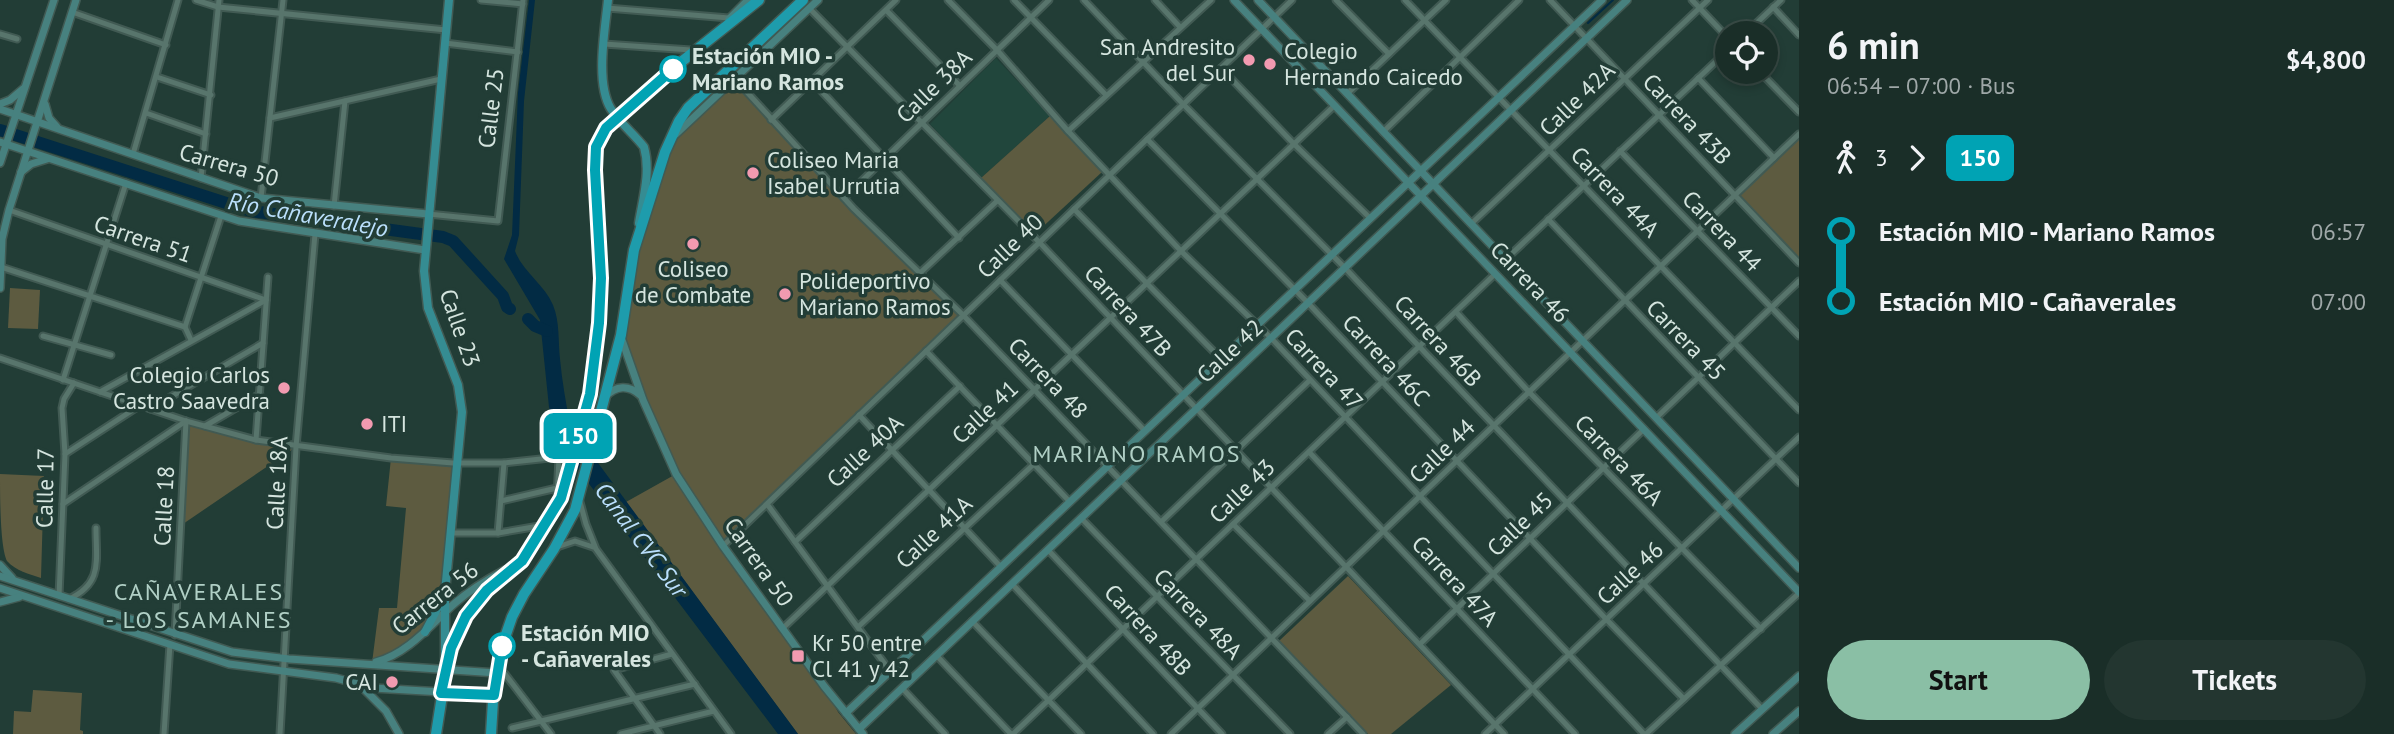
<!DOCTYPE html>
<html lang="en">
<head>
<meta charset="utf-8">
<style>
	body { margin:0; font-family:"PT Sans",sans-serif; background:#233630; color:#f1f3f6; height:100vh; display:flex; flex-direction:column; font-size:26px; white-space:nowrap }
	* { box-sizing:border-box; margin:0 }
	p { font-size:23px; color:#9fa8a8 }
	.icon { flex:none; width:38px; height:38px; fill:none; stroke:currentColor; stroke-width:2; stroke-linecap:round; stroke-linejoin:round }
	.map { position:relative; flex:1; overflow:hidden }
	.panel { display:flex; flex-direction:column; background:#1a2e28; width:595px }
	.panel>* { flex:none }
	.badge { padding:0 14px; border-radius:10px; font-size:24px; line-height:46px }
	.tools { position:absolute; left:1715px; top:21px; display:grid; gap:14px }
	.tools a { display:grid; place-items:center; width:63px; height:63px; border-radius:50%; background:#1a2e28; box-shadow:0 4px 10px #0003,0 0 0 2px #384a45; font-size:35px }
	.map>.badge { position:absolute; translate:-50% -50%; box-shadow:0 0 0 4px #fff }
	.legs { display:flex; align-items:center; gap:10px; height:77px; padding:0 28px; font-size:23px }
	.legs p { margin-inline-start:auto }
	.headline { display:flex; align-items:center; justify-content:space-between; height:119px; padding:0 28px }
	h1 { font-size:38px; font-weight:700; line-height:52px }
	.button { display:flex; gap:14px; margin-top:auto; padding:14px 28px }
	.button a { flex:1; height:80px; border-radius:42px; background:#8abfa5; color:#111; font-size:28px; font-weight:700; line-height:80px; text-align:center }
	.button a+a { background:#233630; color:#f1f3f6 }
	ul { padding:0 28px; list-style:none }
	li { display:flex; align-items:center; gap:24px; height:70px; font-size:26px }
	li i { display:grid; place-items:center; width:10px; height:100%; margin:0 9px; background:currentColor }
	li i::after { content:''; width:18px; height:18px; margin:-9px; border:5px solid; border-radius:50%; background:#1a2e28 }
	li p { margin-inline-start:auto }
	li:first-child i { background:linear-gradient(#0000 50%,currentColor 0) }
	li:last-child i { background:linear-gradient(currentColor 50%,#0000 0) }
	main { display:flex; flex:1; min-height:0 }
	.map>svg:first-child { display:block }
</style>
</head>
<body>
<main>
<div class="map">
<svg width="1799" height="734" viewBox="0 0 1799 734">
	<rect width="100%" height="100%" fill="#223d36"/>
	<path fill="#21463c" d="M996 58 1050 116 981 178 930 124Z"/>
	<g fill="#5d5b40">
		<path d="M735 79 854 209 963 315 723 546 824 686 838 712 856 734H798L626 502 676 474 623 346 632 265 671 139Z"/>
		<path d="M1050 116 1102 172 1036 233 981 178Z"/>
		<path d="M1799 134V263L1735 196Z"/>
		<path d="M10 288 40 290 38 329 8 328Z"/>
		<path d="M186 421 296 447 180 526Z"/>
		<path d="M391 458 459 463 445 614 414 641 372 663 379 608H397L406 508 386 506Z"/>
		<path d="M0 474 44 476 41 578C29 574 16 571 7 561 0 547 0 495 0 474Z"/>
		<path d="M1348 576 1451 685 1391 734H1368L1279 641Z"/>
		<path d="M33 690 82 693 80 730 83 731V734H13L14 711 31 712Z"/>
	</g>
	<path fill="#022b44" d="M529 0H535L524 101 519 235 515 251C523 272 544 284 553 305 560 322 558 341 560 359 562 381 566 403 570 425L798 734H778L565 452 558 438 549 407 540 320 504 259 512 235 518 93Z"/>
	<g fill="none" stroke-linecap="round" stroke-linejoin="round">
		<path stroke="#022b44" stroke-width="2" d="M1588 23 1613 0"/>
		<g stroke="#022b44" stroke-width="12">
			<path d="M0 130 251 211 443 237 453 241 503 296 507 307 510 309"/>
			<path d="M528 319 535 326 547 331"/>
		</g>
		<defs>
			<g id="street">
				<path d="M196 0 218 7 446 30"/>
				<path d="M481 0 523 4"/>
				<path d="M948 0 997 50 1068 131 1181 251 1271 338 1644 734"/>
				<path d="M1014 0 1106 95"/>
				<path d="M1084 0 1183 104 1345 268 1762 709"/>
				<path d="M1155 0 1180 27"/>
				<path d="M1336 0 1389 54"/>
				<path d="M1405 0 1799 410"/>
				<path d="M1550 0 1799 263"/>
				<path d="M1692 0 1727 37"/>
				<path d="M1773 7 1799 35"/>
				<path d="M607 8 729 18"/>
				<path d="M809 8 1039 242 1504 734"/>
				<path d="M886 10 960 86"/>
				<path d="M72 12 166 45"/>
				<path d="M1746 33 1781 0"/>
				<path d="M0 34 17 39"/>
				<path d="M445 43 518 52"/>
				<path d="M604 44 691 50"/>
				<path d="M1221 68 1294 144 1370 218"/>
				<path d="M1760 72 1799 112"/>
				<path d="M157 77 211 95"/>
				<path d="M1698 78 1774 158"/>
				<path d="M735 79 854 209 963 315 1363 734"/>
				<path d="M812 81 959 238"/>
				<path d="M1347 94 1446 0"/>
				<path d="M146 113 206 134"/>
				<path d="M270 118 441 79"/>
				<path d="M771 120 896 0"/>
				<path d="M1068 131 1211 0"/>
				<path d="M1383 132 1519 0"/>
				<path d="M1147 139 1308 303 1606 619 1684 699"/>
				<path d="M1620 151 1799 336"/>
				<path d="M133 154 178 0"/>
				<path d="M201 178 219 0"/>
				<path d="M261 198 283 0"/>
				<path d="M844 198 1049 0"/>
				<path d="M334 206 345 101"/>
				<path d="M1074 209 1221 359"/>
				<path d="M9 210 266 300"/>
				<path d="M428 214 498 221 523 0"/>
				<path d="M1548 219 1799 483"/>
				<path d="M1471 224 1708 0"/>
				<path d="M1505 260 1727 51"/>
				<path d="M1 267 185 327 191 340"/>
				<path d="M920 273 997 201"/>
				<path d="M1000 280 1145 431"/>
				<path d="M1456 312 1529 392 1761 629"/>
				<path d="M185 327 221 216"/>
				<path d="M43 336 111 355"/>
				<path d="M926 351 1070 502"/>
				<path d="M0 358 186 421 256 440 391 458 453 463H504L559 457 557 499"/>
				<path d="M63 380 126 183"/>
				<path d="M100 392 266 300"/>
				<path d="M150 409 263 343"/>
				<path d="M859 415 1001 567"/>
				<path d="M1656 418 1799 281"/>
				<path d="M205 426 260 394"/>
				<path d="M256 440 268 277"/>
				<path d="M1309 452 1575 734"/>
				<path d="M65 454 139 406"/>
				<path d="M501 501 557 488"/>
				<path d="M580 502 586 524 596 549 731 734"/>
				<path d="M63 504 186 421"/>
				<path d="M767 504 890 671"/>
				<path d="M1081 518 1290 734"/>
				<path d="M1161 522 1310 380"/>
				<path d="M1233 524 1310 601"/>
				<path d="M451 533H498L539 526 543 528"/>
				<path d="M498 533 504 463"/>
				<path d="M795 542 960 386"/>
				<path d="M723 546 1292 0"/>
				<path d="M557 547 575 541 593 547"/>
				<path d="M1048 550 1222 734"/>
				<path d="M1012 584 1153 734"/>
				<path d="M59 596 65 454 62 408 64 399 74 383"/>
				<path d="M69 599C103 583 96 561 96 528"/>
				<path d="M972 621 1081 734"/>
				<path d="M858 627 1034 464"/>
				<path d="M782 629 1334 106"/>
				<path d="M175 635 186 421"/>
				<path d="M1420 644 1644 429"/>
				<path d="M936 655 1011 734"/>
				<path d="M497 669 505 674 551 734"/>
				<path d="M902 688 945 734"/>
				<path d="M512 728 695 684"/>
				<path d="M164 734 170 644"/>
				<path d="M280 734 296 447 315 234"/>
				<path d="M621 734 714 711"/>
				<path d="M660 734 614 670 672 654"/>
				<path d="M1013 734 1495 274"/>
				<path d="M1171 734 1799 134"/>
				<path d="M1328 734 1347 717"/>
				<path d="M1485 734 1799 437"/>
				<path d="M1646 734 1799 593"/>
			</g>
			<g id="secondary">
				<path d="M1234 0 1799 592"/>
				<path d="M1258 0 1799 568"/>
				<path d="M729 19 748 0"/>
				<path d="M0 104 10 100 23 89"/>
				<path d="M45 104 49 118 57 127"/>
				<path d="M0 109 261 198 428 214"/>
				<path d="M676 134 818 0"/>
				<path d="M0 142 239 221 425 250"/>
				<path d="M0 163 54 0"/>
				<path d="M21 172 31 164 47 159"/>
				<path d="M0 288 2 239 9 210 76 0"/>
				<path d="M622 340 643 400 676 474 723 546 824 686 863 734"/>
				<path d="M605 397C616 385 629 385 640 395"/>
				<path d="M0 565 12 578"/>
				<path d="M0 576 232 652 289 659 497 673"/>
				<path d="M0 588 229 664 336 678 373 688 494 695"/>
				<path d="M0 602 19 597"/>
				<path d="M376 662C409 653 431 624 455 603 470 590 488 579 505 570"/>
				<path d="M364 689 386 711 399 734"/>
				<path d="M846 713 1602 0"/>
				<path d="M859 729 1627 0"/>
				<path d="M1735 734 1799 676"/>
				<path d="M1773 734 1799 711"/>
			</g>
			<g id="primary">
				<path d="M608 0C605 30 595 83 611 109 620 123 634 134 644 147 651 172 643 198 639 223"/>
				<path d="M425 632 443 598"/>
				<path d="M445 666V592L462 412 458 385 428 308 424 271 449 0"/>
			</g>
			<g id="highway">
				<path d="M436 734 447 664 466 616 487 590 521 561 551 517 564 490 590 394 599 323 601 278 595 155 599 139 610 123 661 78 759 0"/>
				<path d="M491 734 493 701 502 646 512 617 524 594 554 549 575 510 621 335 634 250 665 152 679 121 688 108 803 0"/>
			</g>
		</defs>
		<use href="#street" stroke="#415a53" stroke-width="9"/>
		<use href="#secondary" stroke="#415a53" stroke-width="10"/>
		<use href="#primary" stroke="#415a53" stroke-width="11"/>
		<use href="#highway" stroke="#415a53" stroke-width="13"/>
		<use href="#street" stroke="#58756c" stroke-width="5"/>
		<use href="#secondary" stroke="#47817f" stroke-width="7"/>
		<use href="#primary" stroke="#358c92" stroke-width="8"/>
		<use href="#highway" stroke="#1e9cac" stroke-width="10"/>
	</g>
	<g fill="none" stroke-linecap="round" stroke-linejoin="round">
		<defs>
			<path id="line-1" d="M502 646 494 695 441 693 451 648 466 616 487 590 522 561 561 498 590 394 599 323 601 278 595 170 596 147 606 128 673 69"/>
		</defs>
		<use href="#line-1" stroke="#fff" stroke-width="16"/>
		<use href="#line-1" stroke="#00a3b4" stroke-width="10"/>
	</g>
	<g fill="#f29ab0" stroke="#223d36" stroke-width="2.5">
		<circle cx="1249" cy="60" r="7"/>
		<circle cx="1270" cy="64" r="7"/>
		<circle cx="753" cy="173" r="7"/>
		<circle cx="693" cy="244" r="7"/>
		<circle cx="785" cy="294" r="7"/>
		<circle cx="284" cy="388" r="7"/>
		<circle cx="367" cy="424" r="7"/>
		<rect x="791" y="649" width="14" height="14" rx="3.5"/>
		<circle cx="392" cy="682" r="7"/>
	</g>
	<g fill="#fff" stroke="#00a3b4" stroke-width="3.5">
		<circle cx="673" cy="69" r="12"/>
		<circle cx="502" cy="646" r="12"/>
	</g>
	<g text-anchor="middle" stroke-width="7" stroke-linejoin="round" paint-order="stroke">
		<g font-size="23" fill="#d5e5df" stroke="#223d36" text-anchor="start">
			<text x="1235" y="55" text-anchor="end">San Andresito<tspan x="1235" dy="26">del Sur</tspan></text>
			<text x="1284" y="59">Colegio<tspan x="1284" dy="26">Hernando Caicedo</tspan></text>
			<text x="767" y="168">Coliseo Maria<tspan x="767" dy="26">Isabel Urrutia</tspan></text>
			<text x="693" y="277" text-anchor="middle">Coliseo<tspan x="693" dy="26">de Combate</tspan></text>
			<text x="799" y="289">Polideportivo<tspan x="799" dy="26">Mariano Ramos</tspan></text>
			<text x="270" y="383" text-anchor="end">Colegio Carlos<tspan x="270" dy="26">Castro Saavedra</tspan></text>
			<text x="381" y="432">ITI</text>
			<text x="812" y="651">Kr 50 entre<tspan x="812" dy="26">Cl 41 y 42</tspan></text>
			<text x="378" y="690" text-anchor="end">CAI</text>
		</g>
		<g font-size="23" font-weight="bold" fill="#d5e5df" stroke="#223d36" text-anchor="start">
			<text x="692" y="64">Estación MIO -<tspan x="692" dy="26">Mariano Ramos</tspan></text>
			<text x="521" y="641">Estación MIO<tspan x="521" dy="26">- Cañaverales</tspan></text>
		</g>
		<g font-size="23" fill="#d5e5df" stroke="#223d36">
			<text transform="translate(934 86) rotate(-44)" y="8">Calle 38A</text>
			<text transform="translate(1577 99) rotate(-44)" y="8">Calle 42A</text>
			<text transform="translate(491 108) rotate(-83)" y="8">Calle 25</text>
			<text transform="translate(1687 119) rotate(46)" y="8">Carrera 43B</text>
			<text transform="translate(229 165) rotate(16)" y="8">Carrera 50</text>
			<text transform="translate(1615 192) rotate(46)" y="8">Carrera 44A</text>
			<text transform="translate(1722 231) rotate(46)" y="8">Carrera 44</text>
			<text transform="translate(143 239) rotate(19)" y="8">Carrera 51</text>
			<text transform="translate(1010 246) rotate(-44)" y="8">Calle 40</text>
			<text transform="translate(1530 282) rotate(46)" y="8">Carrera 46</text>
			<text transform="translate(1128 311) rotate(47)" y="8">Carrera 47B</text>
			<text transform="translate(460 328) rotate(71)" y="8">Calle 23</text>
			<text transform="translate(1686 340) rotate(46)" y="8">Carrera 45</text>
			<text transform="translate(1438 341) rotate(47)" y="8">Carrera 46B</text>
			<text transform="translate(1230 351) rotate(-43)" y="8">Calle 42</text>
			<text transform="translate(1386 360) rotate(47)" y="8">Carrera 46C</text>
			<text transform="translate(1324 369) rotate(47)" y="8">Carrera 47</text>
			<text transform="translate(1048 378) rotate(46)" y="8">Carrera 48</text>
			<text transform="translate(985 412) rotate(-43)" y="8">Calle 41</text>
			<text transform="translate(865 451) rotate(-43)" y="8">Calle 40A</text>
			<text transform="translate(1442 451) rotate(-44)" y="8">Calle 44</text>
			<text transform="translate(1619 460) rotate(46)" y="8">Carrera 46A</text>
			<text transform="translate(277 483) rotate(-87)" y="8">Calle 18A</text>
			<text transform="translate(45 488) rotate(-89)" y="8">Calle 17</text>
			<text transform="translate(1242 491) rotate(-44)" y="8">Calle 43</text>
			<text transform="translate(164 506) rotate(-87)" y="8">Calle 18</text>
			<text transform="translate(1520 524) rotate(-44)" y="8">Calle 45</text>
			<text transform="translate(934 532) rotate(-43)" y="8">Calle 41A</text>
			<text transform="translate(759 562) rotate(55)" y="8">Carrera 50</text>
			<text transform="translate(1630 573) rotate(-43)" y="8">Calle 46</text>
			<text transform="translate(1455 581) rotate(47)" y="8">Carrera 47A</text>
			<text transform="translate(435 598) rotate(-38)" y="8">Carrera 56</text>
			<text transform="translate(1198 614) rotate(46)" y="8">Carrera 48A</text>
			<text transform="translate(1148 630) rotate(47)" y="8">Carrera 48B</text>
		</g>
		<g font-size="24" font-style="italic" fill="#badffc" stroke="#223d36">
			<text transform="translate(308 215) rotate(10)" y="8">Río Cañaveralejo</text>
			<text transform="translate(641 540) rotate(53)" y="8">Canal CVC Sur</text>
		</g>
		<g font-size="24" letter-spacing="2" fill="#b1d0c6" stroke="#223d36">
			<text x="1137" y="462">MARIANO RAMOS</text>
			<text x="199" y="600">CAÑAVERALES<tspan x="199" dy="28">- LOS SAMANES</tspan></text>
		</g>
	</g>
</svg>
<div class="tools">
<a><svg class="icon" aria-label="locate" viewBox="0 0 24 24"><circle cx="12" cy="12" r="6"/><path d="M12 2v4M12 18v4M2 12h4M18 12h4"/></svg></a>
</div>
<b class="badge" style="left:578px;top:436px;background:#00a3b4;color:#fff">150</b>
</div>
<section class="panel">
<div class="headline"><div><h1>6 min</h1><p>06:54 – 07:00 · Bus</p></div><b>$4,800</b></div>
<div class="legs"><svg class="icon" aria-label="walk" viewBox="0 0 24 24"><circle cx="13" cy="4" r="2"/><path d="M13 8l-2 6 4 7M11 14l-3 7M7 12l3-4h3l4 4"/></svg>3<svg class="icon" aria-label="forward" viewBox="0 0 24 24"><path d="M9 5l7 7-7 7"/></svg><b class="badge" style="background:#00a3b4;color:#fff">150</b></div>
<ul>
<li><i style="color:#00a3b4"></i><b>Estación MIO - Mariano Ramos</b><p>06:57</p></li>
<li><i style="color:#00a3b4"></i><b>Estación MIO - Cañaverales</b><p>07:00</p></li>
</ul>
<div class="button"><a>Start</a><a>Tickets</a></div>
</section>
</main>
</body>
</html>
